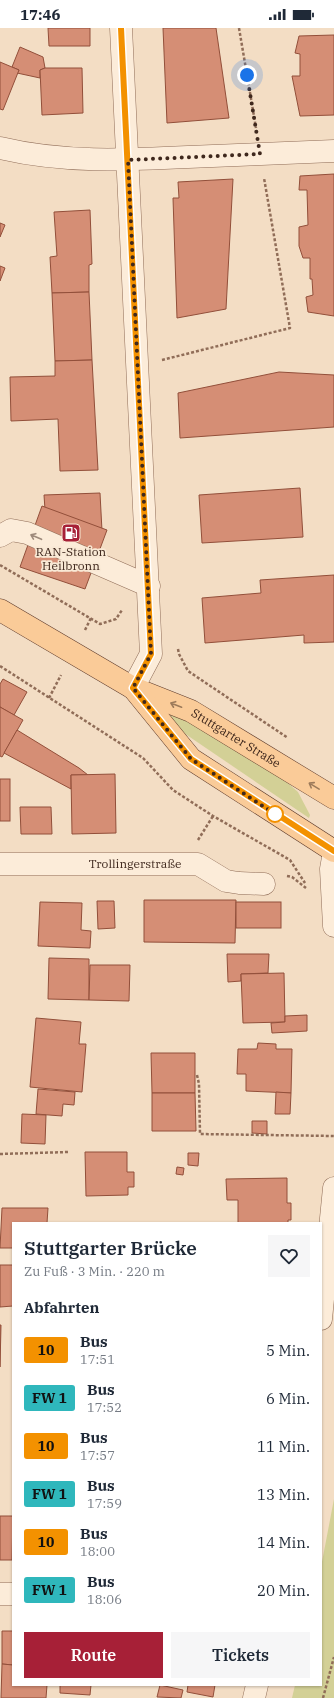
<!DOCTYPE html>
<html lang="de">
<head>
<meta charset="utf-8">
<style>
	body { margin:0; font-family:"IBM Plex Serif",serif; background:#f6f6f7; color:#1f2937; height:100vh; display:flex; flex-direction:column; font-size:15px; white-space:nowrap }
	* { box-sizing:border-box; margin:0 }
	p { font-size:13px; color:#747a83 }
	.icon { flex:none; width:22px; height:22px; fill:none; stroke:currentColor; stroke-width:2; stroke-linecap:round; stroke-linejoin:round }
	.map { position:relative; flex:1; overflow:hidden }
	.side { position:absolute; left:12px; top:1194px; width:310px; height:464px; display:flex; flex-direction:column; background:#fff; border-radius:0px; box-shadow:0 1px 3px #0004 }
	.side>* { flex:none }
	.badge { padding:0 8px; border-radius:3px; font-size:14px; line-height:26px }
	.you { position:absolute; width:20px; height:20px; margin:-10px; border:3px solid #fff; border-radius:50%; background:#1a73e8; box-shadow:0 0 0 6px #1a73e833 }
	.map>.badge { position:absolute; translate:-50% -50%; box-shadow:0 0 0 2px #fff }
	h2 { padding:0 12px; font-size:15px; line-height:36px }
	.round { display:grid; place-items:center; flex:none; width:42px; height:42px; border-radius:0px; background:#f6f6f7 }
	.summary { display:flex; align-items:center; justify-content:space-between; height:68px; padding:0 12px }
	h1 { font-size:19px; font-weight:600; line-height:30px }
	.primary-button { display:flex; gap:8px; margin-top:auto; padding:8px 12px }
	.primary-button a { flex:1; height:46px; border-radius:0px; background:#a72037; color:#fff; font-size:16px; font-weight:600; line-height:46px; text-align:center }
	.primary-button a+a { background:#f6f6f7; color:#1f2937 }
	ul { padding:0; list-style:none }
	li { display:flex; align-items:center; gap:12px; height:48px; padding:0 12px }
	li div { flex:1 }
	li b { display:block; font-size:15px }
	li em { font-style:normal }
	li .badge { min-width:44px; font-weight:700; text-align:center }
	.status { display:flex; justify-content:space-between; align-items:center; height:28px; padding:0 20px; background:#fff; direction:ltr }
	.status svg { height:11px; fill:currentColor }
	.map>svg:first-child { display:block }
</style>
</head>
<body>
<div class="status"><b>17:46</b><svg viewBox="0 0 49 12"><path d="M0 12V9h3v3zM5 12V6h3v6zM10 12V3h3v9zM15 12V0h3v12zM26 1h20v11H26zM47 4h2v5h-2z"/></svg></div>
<div class="map">
<svg width="334" height="1670" viewBox="0 0 334 1670">
	<rect width="100%" height="100%" fill="#f3ddc4"/>
	<g fill="#d3d096">
		<path d="M167 677 281 749 298 764 310 787 309 790 178 701 165 682Z"/>
		<path d="M334 1471V1670H292L295 1657H321V1539Z"/>
	</g>
	<g fill="#d58e75" stroke="#924f3a">
		<path d="M48 0H90V18H49Z"/>
		<path d="M163 0H216L229 90 167 95Z"/>
		<path d="M334 7V87L300 88 292 48H300V26L295 25 299 8Z"/>
		<path d="M20 19 43 29 45 40 40 42V50L17 45 19 42 12 39Z"/>
		<path d="M0 34 19 42 3 82 0 81Z"/>
		<path d="M45 40H82L83 85 42 87 40 42Z"/>
		<path d="M334 146V288L308 284 306 269 313 267 312 251H310V230H303L299 218V199L308 197 307 162H299L300 148Z"/>
		<path d="M233 151 226 281 177 290 173 170H179L178 154Z"/>
		<path d="M90 182 92 236 89 237V264L52 265 50 229 57 228 54 184Z"/>
		<path d="M0 195 5 197 0 209Z"/>
		<path d="M0 238 5 240 0 253Z"/>
		<path d="M89 264 92 332 55 333 52 265Z"/>
		<path d="M92 332 98 442 60 443 58 391 11 393 10 349 55 348V333Z"/>
		<path d="M279 344 334 347V399L180 410 178 365Z"/>
		<path d="M300 460 303 509 202 515 199 467Z"/>
		<path d="M100 465 102 503 82 504V494L46 496 44 467Z"/>
		<path d="M42 478 107 502 85 561 20 539Z"/>
		<path d="M334 547V614L304 615V607L205 615 202 570 261 565 260 552Z"/>
		<path d="M3 651 27 664 14 687 0 679V656Z"/>
		<path d="M0 679 23 692 2 729 0 728Z"/>
		<path d="M17 702 79 740 88 747H71V761L4 725Z"/>
		<path d="M115 746 116 805 72 806 71 747Z"/>
		<rect x="0" y="751" width="10" height="42"/>
		<path d="M20 779H51L52 806H21Z"/>
		<path d="M144 872H236L235 915 144 914Z"/>
		<path d="M97 873H114L115 900 98 901Z"/>
		<path d="M40 874 82 875 81 902 91 903 90 920 38 918Z"/>
		<rect x="236" y="874" width="45" height="26"/>
		<path d="M227 926H269L268 945 241 946V953L228 954Z"/>
		<path d="M49 930 89 931V972L48 971Z"/>
		<path d="M90 937H130L129 973 89 972Z"/>
		<path d="M284 945 285 994 243 995 241 946Z"/>
		<path d="M307 987V1003L272 1005 271 995 285 994V988Z"/>
		<path d="M36 990 81 994 79 1016H86L82 1064 30 1059Z"/>
		<path d="M258 1015 276 1016V1021H292L291 1065 246 1063V1046H237L238 1021H257Z"/>
		<path d="M151 1025H195V1065H152Z"/>
		<path d="M38 1061 75 1064 74 1077 63 1076 62 1088 36 1086Z"/>
		<path d="M276 1064 291 1065 290 1086H275Z"/>
		<path d="M152 1065H195L196 1103H152Z"/>
		<path d="M22 1086 46 1087 45 1116 21 1115Z"/>
		<path d="M252 1093H267V1106L252 1105Z"/>
		<path d="M85 1124H127V1144H134V1159H128V1167L86 1168Z"/>
		<path d="M188 1125H199L198 1138 188 1137Z"/>
		<path d="M177 1139 184 1140 183 1147 176 1146Z"/>
		<path d="M287 1150V1175H291V1192H288V1195H238V1172H227L226 1151Z"/>
		<path d="M2 1180H48L47 1195H13V1220H0Z"/>
		<path d="M0 1237H13V1278L0 1279Z"/>
		<path d="M0 1297H1L0 1339Z"/>
		<path d="M0 1488H13L12 1532H0Z"/>
		<path d="M2 1603H13V1637L2 1636Z"/>
		<path d="M2 1636 13 1637V1657H47L46 1670H1Z"/>
		<path d="M60 1657H91L90 1667 60 1665Z"/>
		<path d="M160 1657 183 1662 181 1670 157 1669Z"/>
		<path d="M188 1657H215L213 1669 187 1664Z"/>
	</g>
	<g fill="none" stroke-linecap="round" stroke-linejoin="round">
		<defs>
			<g id="minor">
				<path d="M121 0 151 626 133 660"/>
				<path d="M0 120C62 135 125 132 188 129 237 127 285 125 334 123"/>
				<path d="M0 508 11 502 27 505 149 558"/>
				<path d="M334 824 331 841 334 898"/>
				<path id="s1" d="M0 836H198L226 853 239 855 264 856"/>
				<path d="M321 1291 334 1160"/>
				<path d="M0 1566H13"/>
				<path d="M254 1670 257 1657"/>
			</g>
			<g id="major">
				<path id="s2" d="M0 582 133 660 191 683 334 770"/>
				<path d="M134 661 191 731 334 823"/>
			</g>
		</defs>
		<use href="#minor" stroke="#906d58" stroke-width="23"/>
		<use href="#major" stroke="#5e3b2c" stroke-width="23"/>
		<g stroke="#906d58" stroke-width="2.5" stroke-dasharray="3 2" stroke-linecap="butt">
			<path d="M239 0 256 100"/>
			<path d="M162 332 290 300 264 150"/>
			<path d="M0 537 100 596 116 591 122 582"/>
			<path d="M85 602 91 590"/>
			<path d="M178 621 179 626 188 643 288 710"/>
			<path d="M0 638 143 730 173 762 213 788 290 832 305 855"/>
			<path d="M49 670 61 647"/>
			<path d="M198 812 213 788"/>
			<path d="M287 848 292 849 306 860"/>
			<path d="M197 1047 199 1056 200 1106 334 1108"/>
			<path d="M0 1126 69 1124"/>
			<path d="M323 1670 334 1629"/>
		</g>
		<use href="#minor" stroke="#fcecd9" stroke-width="22"/>
		<use href="#major" stroke="#facb98" stroke-width="22"/>
	</g>
	<defs><path id="oneway-shaft" d="M-6 0H5M1.5-3L5.5 0L1.5 3" fill="none" stroke-width="1.6" stroke-linecap="round" stroke-linejoin="round"/></defs>
	<use stroke="#9e8a7b" href="#oneway-shaft" transform="translate(36 509) rotate(-157)"/>
	<g stroke="#9c7a5a">
		<use href="#oneway-shaft" transform="translate(176 677) rotate(-159)"/>
		<use href="#oneway-shaft" transform="translate(314 758) rotate(-149)"/>
	</g>
	<g fill="none" stroke-linecap="round" stroke-linejoin="round">
		<defs>
			<path id="line" d="M121 0 151 626 133 660 191 731 334 823"/>
		</defs>
		<use href="#line" stroke="#fff" stroke-width="9"/>
		<use href="#line" stroke="#f39100" stroke-width="6"/>
		<path stroke="#3f281d" stroke-width="4" stroke-dasharray="0 7.2" d="M247 47 260 126 128 132 151 626 133 660 191 731 275 786"/>
	</g>
	<defs>
		<symbol id="fuel-square" viewBox="-11 -11 22 22"><rect x="-9" y="-9" width="18" height="18" rx="4" fill="#a72037" stroke="#f9e9d5"/><path d="M-5.5-6h7V0h2V4h1.3V-2.5L3-4.5l.8-.8L6-3V5H2.5V1h-1V6h-7ZM-4.2-4.7v3.2H.2V-4.7Z" fill="#fff"/></symbol>
	</defs>
	<g fill-rule="evenodd">
		<use href="#fuel-square" x="60" y="494" width="22" height="22"/>
	</g>
	<circle fill="#fff" stroke="#f39100" stroke-width="2" cx="275" cy="786" r="8"/>
	<g text-anchor="middle" stroke-width="3.5" stroke-linejoin="round" paint-order="stroke">
		<g font-size="12" fill="#3f281d" stroke="#f9e9d5">
			<text x="71" y="528">RAN-Station<tspan x="71" dy="14">Heilbronn</tspan></text>
		</g>
		<g font-size="12" fill="#3f281d" stroke="#f9e9d5">
			<text dy="4" stroke="none"><textPath href="#s2" startOffset="269">Stuttgarter Straße</textPath></text>
			<text dy="4" stroke="none"><textPath href="#s1" startOffset="135">Trollingerstraße</textPath></text>
		</g>
	</g>
</svg>
<div class="you" style="left:247px;top:47px"></div>
<section class="side">
<div class="summary"><div><h1>Stuttgarter Brücke</h1><p>Zu Fuß · 3 Min. · 220 m</p></div><a class="round"><svg class="icon" aria-label="heart" viewBox="0 0 24 24"><path d="M12 20l-8-8c-3-5 5-10 8-4 3-6 11-1 8 4z"/></svg></a></div>
<h2>Abfahrten</h2>
<ul>
<li><span class="badge" style="background:#f39100;color:#111">10</span><div><b>Bus</b><p>17:51</p></div><em>5 Min.</em></li>
<li><span class="badge" style="background:#2fb7bc;color:#111">FW 1</span><div><b>Bus</b><p>17:52</p></div><em>6 Min.</em></li>
<li><span class="badge" style="background:#f39100;color:#111">10</span><div><b>Bus</b><p>17:57</p></div><em>11 Min.</em></li>
<li><span class="badge" style="background:#2fb7bc;color:#111">FW 1</span><div><b>Bus</b><p>17:59</p></div><em>13 Min.</em></li>
<li><span class="badge" style="background:#f39100;color:#111">10</span><div><b>Bus</b><p>18:00</p></div><em>14 Min.</em></li>
<li><span class="badge" style="background:#2fb7bc;color:#111">FW 1</span><div><b>Bus</b><p>18:06</p></div><em>20 Min.</em></li>
</ul>
<div class="primary-button"><a>Route</a><a>Tickets</a></div>
</section>
</div>
</body>
</html>
